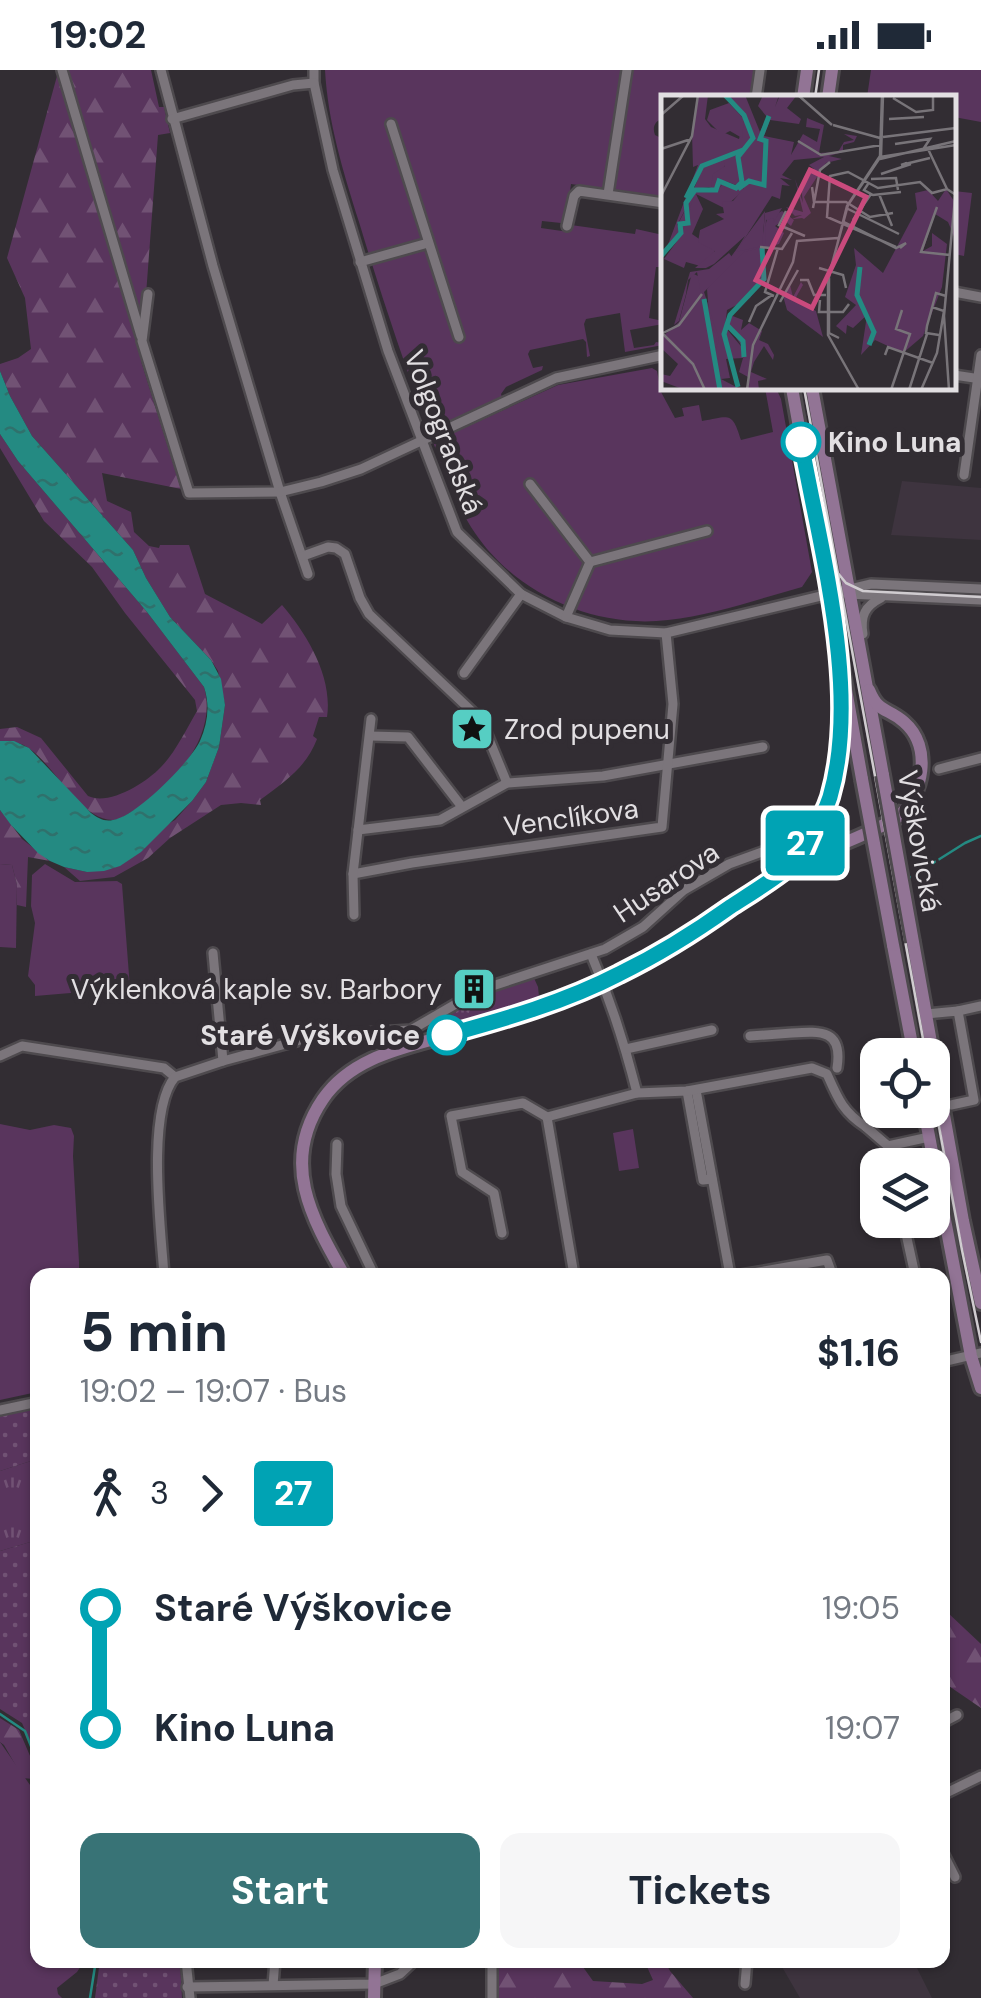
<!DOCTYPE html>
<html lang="en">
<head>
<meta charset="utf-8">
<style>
	body { margin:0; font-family:"DM Sans",sans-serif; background:#f6f6f7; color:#1f2937; height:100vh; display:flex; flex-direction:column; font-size:38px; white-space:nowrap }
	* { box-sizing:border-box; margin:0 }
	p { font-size:32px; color:#747a83 }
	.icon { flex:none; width:55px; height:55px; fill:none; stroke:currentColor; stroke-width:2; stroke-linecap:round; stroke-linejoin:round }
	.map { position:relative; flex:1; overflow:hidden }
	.details { position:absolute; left:30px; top:1198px; width:920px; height:700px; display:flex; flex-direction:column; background:#fff; border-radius:20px; box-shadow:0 2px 8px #0004 }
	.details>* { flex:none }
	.badge { padding:0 20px; border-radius:8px; font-size:35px; line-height:65px }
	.tools { position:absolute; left:860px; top:968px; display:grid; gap:20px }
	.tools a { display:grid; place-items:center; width:90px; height:90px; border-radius:20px; background:#fff; box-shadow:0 2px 8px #0004; font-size:50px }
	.map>.badge { position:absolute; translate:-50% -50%; box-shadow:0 0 0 5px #fff }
	.legs { display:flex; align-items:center; gap:15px; height:110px; padding:0 50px; font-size:32px }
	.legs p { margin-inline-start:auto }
	.headline { display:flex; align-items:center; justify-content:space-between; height:170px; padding:0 50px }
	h1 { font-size:55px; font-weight:700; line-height:75px }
	.primary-button { display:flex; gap:20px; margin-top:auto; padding:20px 50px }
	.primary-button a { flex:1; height:115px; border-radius:20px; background:#387376; color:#fff; font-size:40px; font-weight:700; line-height:115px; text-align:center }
	.primary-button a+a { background:#f6f6f7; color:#1f2937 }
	ul { padding:0 50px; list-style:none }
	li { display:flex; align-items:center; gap:35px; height:120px; font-size:38px }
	li i { display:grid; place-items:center; width:15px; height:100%; margin:0 12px; background:currentColor }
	li i::after { content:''; width:25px; height:25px; margin:-12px; border:8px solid; border-radius:50%; background:#fff }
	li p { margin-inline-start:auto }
	li:first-child i { background:linear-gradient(#0000 50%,currentColor 0) }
	li:last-child i { background:linear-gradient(currentColor 50%,#0000 0) }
	.status { display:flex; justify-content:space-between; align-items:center; height:70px; padding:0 50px; background:#fff; direction:ltr }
	.status svg { height:28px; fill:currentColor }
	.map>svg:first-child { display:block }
</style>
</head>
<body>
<div class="status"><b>19:02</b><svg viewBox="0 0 49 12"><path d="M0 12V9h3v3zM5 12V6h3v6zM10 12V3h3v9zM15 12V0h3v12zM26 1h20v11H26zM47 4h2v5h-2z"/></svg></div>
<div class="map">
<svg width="981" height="1928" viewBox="0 0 981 1928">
	<defs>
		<pattern id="forest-firs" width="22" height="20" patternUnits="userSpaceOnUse" patternTransform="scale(2.5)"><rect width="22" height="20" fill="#59355d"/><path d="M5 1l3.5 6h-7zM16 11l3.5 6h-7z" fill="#715274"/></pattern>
		<pattern id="park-tufts" width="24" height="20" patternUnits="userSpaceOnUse" patternTransform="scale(2.5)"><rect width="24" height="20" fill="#59355d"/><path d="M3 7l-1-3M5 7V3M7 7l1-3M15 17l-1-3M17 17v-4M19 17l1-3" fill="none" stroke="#715274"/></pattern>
		<pattern id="garden-dots" width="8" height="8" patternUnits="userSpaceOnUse" patternTransform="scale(2.5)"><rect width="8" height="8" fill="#59355d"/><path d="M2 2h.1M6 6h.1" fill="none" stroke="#715274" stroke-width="1.8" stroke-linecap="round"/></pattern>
		<pattern id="water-ripples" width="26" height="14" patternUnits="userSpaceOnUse" patternTransform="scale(2.5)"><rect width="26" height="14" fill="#248a82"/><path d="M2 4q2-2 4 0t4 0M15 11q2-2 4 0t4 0" fill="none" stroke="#2f716c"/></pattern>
	</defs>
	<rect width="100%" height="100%" fill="#322d33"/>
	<g fill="#3e343f">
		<path d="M902 411 981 418V470L891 465Z"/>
		<path d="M778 1890H913L932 1928H800Z"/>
	</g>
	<g fill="#59355d">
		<path d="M325 0H756L752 27 664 28 663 44H661L662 49C655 51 652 57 655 65L663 69V128L571 114 566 151 561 153 542 151 541 158 569 162 571 155 635 164 636 159 663 165V197H656L649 248 663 251V254L630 260 634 278 654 275 656 272 663 273V275L625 282 620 243 586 249 584 254 590 286 587 287 586 272 583 269 530 280 528 284 533 298 543 296 542 300 506 317 501 324 502 327 434 359H428C403 290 380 222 359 152 343 101 328 53 325 0Z"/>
		<path d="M871 0H981V52L954 47V28L867 27Z"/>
		<path d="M954 121 972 123 964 186 954 184Z"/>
		<path d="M652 298 657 301 661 322 675 348 684 346 682 338 699 335 702 351C730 346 732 341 741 370L773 362 765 318H776L781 329 812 502 802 517C758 529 713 545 668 550 595 559 516 524 475 463 456 435 445 403 433 372L558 315Z"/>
		<path d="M0 794 12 795 17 815 16 878 0 877Z"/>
		<path d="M45 794 75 812 117 811 122 814 130 918 35 926V915L28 906 35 853 31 836 32 805Z"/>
		<path d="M0 1054 30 1060 54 1055 71 1058 74 1066 73 1086 79 1192V1205H38L37 1322 0 1330Z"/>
		<path d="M633 1059 639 1098 619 1101 613 1063Z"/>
		<path d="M0 1672 37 1725 38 1890H85L77 1902 57 1918 58 1924 62 1928H0Z"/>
	</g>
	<g fill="url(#forest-firs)">
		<path d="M61 0H151L159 37H164L170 63 158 65 141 291 181 419 102 403 107 431 131 442 134 462 149 476 159 478 160 475H189L205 524 262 554 282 535C307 564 333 607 327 647H319L313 666 317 669C306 698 284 712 260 730L261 735 241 733 221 735 170 768 148 788 114 807 80 811 64 797 87 802 175 750 192 731 206 712 219 677 225 635 218 601 211 590 170 547 146 508 133 480 32 366 10 326 0 301V294L18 288 31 279 25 228 7 188 57 6Z"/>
		<path d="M0 364 18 391 147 542 204 617C220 671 163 727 119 749 85 758 55 696 30 679 21 672 11 671 0 671V659L17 657 41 668 88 726C109 736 146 713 161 697 175 683 187 658 197 641L195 630 125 543 92 497 44 451 0 378Z"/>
		<path d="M0 740 22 769 50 791 28 787 26 837 17 835V815L12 795 0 794Z"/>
		<path d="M943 1541 947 1542 981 1574V1638L943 1612Z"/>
		<path d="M0 1648 19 1660 36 1700V1706L33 1709 23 1708 4 1675 0 1672Z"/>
		<path d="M492 1890H578L593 1911 642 1914 653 1910 644 1890H664L670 1901 693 1928H492Z"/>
	</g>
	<g fill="url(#park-tufts)">
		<path d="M533 906 538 917 539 927 508 939 447 955 445 947 485 922Z"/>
		<path d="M37 1389V1470L0 1481V1401Z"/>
	</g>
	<g fill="url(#garden-dots)">
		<path d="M37 1338V1389L0 1401V1346Z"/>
		<path d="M37 1470H38L37 1687 22 1653 0 1639V1481Z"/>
		<path d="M100 1890H180L182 1928H95Z"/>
	</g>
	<path fill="url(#water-ripples)" d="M0 301 10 326 32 366 133 480 146 508 170 547 211 590 221 609 225 635 219 677 206 712 192 731 141 782 120 796 104 801 87 802 64 797 50 791 38 783 11 755 0 740V671H14L29 678 91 743C98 748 104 752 113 750 136 747 190 692 200 671 208 653 210 635 204 617L147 542 18 391 0 364Z"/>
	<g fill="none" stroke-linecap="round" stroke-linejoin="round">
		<g stroke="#248a82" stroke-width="2.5">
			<path d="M911 807 965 773 981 766"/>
			<path d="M0 1644 25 1661 38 1694"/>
			<path d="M90 1928 96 1890"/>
		</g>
		<defs>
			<g id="street">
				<path d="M62 0 141 266"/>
				<path d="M161 0 213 196 280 422 308 504"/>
				<path d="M314 0V13L333 100 388 281 457 462 521 524 566 547 610 560 666 563 871 514 981 519"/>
				<path d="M756 28 760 0"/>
				<path d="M172 49 293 15 314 13"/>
				<path d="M391 54 459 267"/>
				<path d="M608 124 627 0"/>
				<path d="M567 156 574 126 579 121 664 133"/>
				<path d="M360 192 428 173"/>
				<path d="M954 222 981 227"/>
				<path d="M148 224 142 271 189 423 280 422 321 412 361 399 556 308 664 285"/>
				<path d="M954 305 981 309"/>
				<path d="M964 405 981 285"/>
				<path d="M530 414 590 492"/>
				<path d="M303 486 328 477 336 478 345 484 360 528 369 544 481 650 507 713"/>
				<path d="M590 492 707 461"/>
				<path d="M847 524 981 530"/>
				<path d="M566 547 590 492"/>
				<path d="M863 564C860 546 865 536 881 528"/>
				<path d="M464 603 521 524"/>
				<path d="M370 666 408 667 462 737"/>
				<path d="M939 699 981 688"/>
				<path d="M358 760 440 750 507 713 603 706 763 677"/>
				<path d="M353 804 412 793 662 757 673 634 666 563"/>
				<path d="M354 845 353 804 371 649"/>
				<path d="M213 883 223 991"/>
				<path d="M591 884C610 929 625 975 637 1023"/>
				<path d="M958 941 981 936"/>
				<path d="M926 944 958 941 974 1030 951 1035"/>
				<path d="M750 966C764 965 778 964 792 963 822 961 843 960 837 998"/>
				<path d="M626 979 712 960"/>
				<path d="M0 986 22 976 164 998 175 1007"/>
				<path d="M175 1007 223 991 315 966 411 960 480 920 605 879 643 857 684 820 729 794 787 773"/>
				<path d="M696 1020 730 1205"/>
				<path d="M687 1021 703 1110 712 1109"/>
				<path d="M547 1047 637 1023 687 1021 812 998 827 1004C838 1029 843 1042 866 1057L876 1050 917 1041"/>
				<path d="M547 1047 574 1205"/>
				<path d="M866 1057 888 1076 892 1095"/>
				<path d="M337 1074 336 1104 341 1136 374 1205"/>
				<path d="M888 1076 929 1067"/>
				<path d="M903 1150 915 1205"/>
				<path d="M502 1163 494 1123 462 1102 451 1046 523 1033 547 1047"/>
				<path d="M164 1205C161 1160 146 1041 175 1007"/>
				<path d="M741 1205 827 1190 831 1201"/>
				<path d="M942 1292 981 1283"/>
				<path d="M0 1340 38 1332"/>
				<path d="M942 1653 957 1645"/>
				<path d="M942 1725 981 1706"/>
				<path d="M942 1781 955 1807"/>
				<path d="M186 1890 190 1928"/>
				<path d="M492 1890V1928"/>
				<path d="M745 1914 747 1890"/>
				<path d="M273 1915 275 1890"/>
				<path d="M187 1917 374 1914 400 1904 415 1890"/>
			</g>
			<g id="secondary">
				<path d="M803 28 807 0"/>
				<path d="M828 28 832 0"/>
				<path d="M792 318 862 709"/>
				<path d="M812 318 883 705"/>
				<path d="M786 798C796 782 809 770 818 754 837 718 841 672 840 632"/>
				<path d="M913 872 963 1151 981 1233"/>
				<path d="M893 875 914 985"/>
				<path d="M924 1040 971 1286 981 1318"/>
				<path d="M344 1205C311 1147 280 1092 323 1029 353 985 409 977 456 963 527 941 596 918 660 881 687 866 712 850 737 832 754 821 770 808 788 798 823 779 864 768 898 747 923 725 933 677 904 652 887 637 879 644 869 620"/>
				<path d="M374 1928 375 1890"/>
			</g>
		</defs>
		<use href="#street" stroke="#4e4a4e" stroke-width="14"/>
		<use href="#secondary" stroke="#4e4a4e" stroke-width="18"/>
		<use href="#street" stroke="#7b757b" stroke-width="9"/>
		<use href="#secondary" stroke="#927495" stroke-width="12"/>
		<g stroke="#d0ccd0" stroke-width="2.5">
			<path d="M815 28 819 0"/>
			<path d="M804 318 926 985"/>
			<path d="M837 502 846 513 863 521 981 527"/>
			<path d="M932 1019 962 1180 981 1272"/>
		</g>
		<defs>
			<g id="secondary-bridge">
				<path d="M883 705 913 872"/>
				<path d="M862 709 893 875"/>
			</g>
		</defs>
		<use href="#secondary-bridge" stroke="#4e4a4e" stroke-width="18" stroke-linecap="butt"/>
		<use href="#secondary-bridge" stroke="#927495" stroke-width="12"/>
	</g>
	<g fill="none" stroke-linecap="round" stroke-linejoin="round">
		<defs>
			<path id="line-1" d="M447 965C505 949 565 932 619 904 658 885 695 862 730 837 747 826 765 815 781 803 799 788 823 749 830 727 861 621 820 479 801 372"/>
		</defs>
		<use href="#line-1" stroke="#fff" stroke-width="22"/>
		<use href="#line-1" stroke="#00a3b4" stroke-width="15"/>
	</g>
	<defs>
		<symbol id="sight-square" viewBox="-11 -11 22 22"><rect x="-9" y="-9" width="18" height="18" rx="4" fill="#56cec3" stroke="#322d33"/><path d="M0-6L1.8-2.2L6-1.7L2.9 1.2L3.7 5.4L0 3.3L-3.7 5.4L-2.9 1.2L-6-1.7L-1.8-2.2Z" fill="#111"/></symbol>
		<symbol id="building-square" viewBox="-11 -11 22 22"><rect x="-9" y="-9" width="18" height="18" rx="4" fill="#56cec3" stroke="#322d33"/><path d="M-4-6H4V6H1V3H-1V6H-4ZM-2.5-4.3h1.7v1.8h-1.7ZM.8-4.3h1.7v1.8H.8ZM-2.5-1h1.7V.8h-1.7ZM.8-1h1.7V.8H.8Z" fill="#111"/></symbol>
	</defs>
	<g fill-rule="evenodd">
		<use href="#sight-square" x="447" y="634" width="50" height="50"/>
		<use href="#building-square" x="449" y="894" width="50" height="50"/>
	</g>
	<g fill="#fff" stroke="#00a3b4" stroke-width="5">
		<circle cx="801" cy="372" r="18"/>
		<circle cx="447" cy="965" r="18"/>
	</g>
	<g text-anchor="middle" stroke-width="10" stroke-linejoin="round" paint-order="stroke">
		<g font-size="28" fill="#e2dfe2" stroke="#322d33">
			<text transform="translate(444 362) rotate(69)" y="10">Volgogradská</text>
			<text transform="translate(571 747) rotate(-8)" y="10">Venclíkova</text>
			<text transform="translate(920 771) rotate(80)" y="10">Výškovická</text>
			<text transform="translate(666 812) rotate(-34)" y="10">Husarova</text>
		</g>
		<g font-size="28" font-weight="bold" fill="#e2dfe2" stroke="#322d33" text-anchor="start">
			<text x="828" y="382">Kino Luna</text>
			<text x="420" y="975" text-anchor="end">Staré Výškovice</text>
		</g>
		<g font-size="28" fill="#e2dfe2" stroke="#322d33" text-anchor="start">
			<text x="504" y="669">Zrod pupenu</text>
			<text x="442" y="929" text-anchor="end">Výklenková kaple sv. Barbory</text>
		</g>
	</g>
	<g transform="translate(661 25)">
		<rect width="295" height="295" fill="#322d33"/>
		<path d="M48 53 67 66 50 92 34 94 29 103 43 70 37 61ZM64 86 84 94 63 113 35 99 42 114 31 139 54 155 49 167 43 172 25 167 23 173 3 164 22 138 18 127 34 96H56ZM104 116 102 140 106 124 121 116 133 125 130 131 123 125 114 131 123 138 118 149 100 154 101 185 89 203 66 215 64 232 84 256 82 263 65 264 69 283 60 284 81 295H24L0 286V279L9 281 17 269 0 253V243L18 227 31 178 39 182 40 194 41 183 48 185 41 201 48 219 46 194Z" fill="#59355d"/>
		<path d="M38 0H47L44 24 50 32 78 44 83 24 62 0H84L99 37 106 22 97 11 102 0H118L114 12 119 0H136L126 13 140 24 138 29 109 25 103 41 133 47 130 60 142 39 156 47 159 34 145 32 146 23 163 30 158 58 177 57 183 47 193 45 183 39 196 41 193 47 182 50V57L168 61 181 64 165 68 143 102 150 118 143 124 141 123 133 124H131L141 120 134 121 125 112 142 117 134 84 142 108 140 92 153 74 148 70 163 62 133 65 121 80 131 85 119 83 129 91 121 90 119 104 111 101 75 157 101 151 104 118 121 113 112 128 113 123 105 125 103 174 99 153 83 157 43 197 58 244 54 260 56 242 43 213 45 228 36 177 27 185 25 199 18 226 13 230 29 177 48 174 68 158 71 162 84 141 53 169 45 173H34L54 156 37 147 39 135 63 124 55 119 63 118 61 107 72 106 83 93 64 86 56 96H34L28 118 24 115 16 130 18 131 19 128H24L22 138 3 160 37 70 32 72 31 38ZM62 63 64 71 52 79 50 92 28 102 41 72ZM285 94 295 109V146L287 127 274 119 262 156 271 151V138L286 149 281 192 262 241 242 258 214 245 200 260 206 220 192 233 186 230 185 239 175 231 195 210 184 202 195 170 193 153 222 178 256 114 254 98 267 95 277 106ZM140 187 142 190 134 204 155 216 162 242 126 215 122 201 129 190 132 202ZM69 220 82 225 80 235 88 228 101 236 98 245 107 249 113 260 112 265 103 251 93 267 90 277 106 284 97 286 98 295 87 294V282L78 277 84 256 66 229Z" fill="#59355d" fill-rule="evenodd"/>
		<path d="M68 8 83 24 81 43 69 36 61 40 46 25 49 15Z" fill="#59355d"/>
		<path fill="none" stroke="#248a82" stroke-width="5" d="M77 94 88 86 103 90 105 46 99 44 108 21M25 103 41 71 82 55M0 161 20 138 19 129 27 128 25 108 34 95H55L58 86 75 93 81 87 77 62 92 43 83 20 64 0M199 172 196 200 213 237 208 250M43 204 59 295M67 231 82 246 83 262M77 292 63 239 69 220 103 184 101 153"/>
		<path fill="none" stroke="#787479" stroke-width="2.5" d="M137 0 171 30M232 3 255 17 272 15V0M0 20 23 0M228 24 263 22M172 30 219 43M222 42 295 33M137 46 160 60 220 50M234 49 269 44 263 53M0 54 30 44M267 54 286 94M219 62 295 50M219 64 295 46M246 68 240 70 269 63M220 79 250 69M210 84 235 83 237 95M207 89 203 95 212 100 240 97M151 92 153 107H185L209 122 232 118M218 99 231 131M0 101 31 41 37 0M276 112 260 157 289 160M152 113 159 75 169 67M187 114 238 139M125 116 118 130 144 141M192 125 210 99M183 127 235 153 245 148 239 153M99 152 121 154 131 138M235 152 166 122 169 81 187 77 217 93 259 87 271 98 286 94 295 100M158 173 182 180 185 193M139 185H147L153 200H165M113 201 104 197 117 153M159 205 158 217H182L188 209M119 207 137 175M88 227 95 211 111 200M0 237 32 269 44 295M2 238 18 230 41 199M278 240 265 238 266 231 275 198 285 201M178 243 168 238V180L187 110 220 61 222 0M224 260 227 252 272 268M86 295 92 250 132 167 136 146 177 143M198 295 167 240V186L186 111 219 61 221 0M230 295 249 239 235 234 241 215M248 295 266 239M260 295 276 258 283 216 271 212M288 295 283 221 295 92"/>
		<path fill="#ca4a7d" fill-opacity="0.15" stroke="#ca4a7d" stroke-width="5" d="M149 75 205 102 151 213 95 185Z"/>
		<rect width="295" height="295" fill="none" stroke="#e2dfe2" stroke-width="5"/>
	</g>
</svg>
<div class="tools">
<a><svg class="icon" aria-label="locate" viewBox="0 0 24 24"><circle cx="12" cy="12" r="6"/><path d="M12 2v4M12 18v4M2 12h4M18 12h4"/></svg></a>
<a><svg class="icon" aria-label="layers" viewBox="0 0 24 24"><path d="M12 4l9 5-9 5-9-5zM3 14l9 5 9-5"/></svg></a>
</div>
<b class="badge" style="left:805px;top:773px;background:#00a3b4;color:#fff">27</b>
<section class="details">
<div class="headline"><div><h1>5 min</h1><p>19:02 – 19:07 · Bus</p></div><b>$1.16</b></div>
<div class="legs"><svg class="icon" aria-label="walk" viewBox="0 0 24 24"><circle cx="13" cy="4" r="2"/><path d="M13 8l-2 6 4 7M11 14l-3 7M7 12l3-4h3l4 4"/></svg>3<svg class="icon" aria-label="forward" viewBox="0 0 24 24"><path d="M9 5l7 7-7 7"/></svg><b class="badge" style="background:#00a3b4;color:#fff">27</b></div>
<ul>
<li><i style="color:#00a3b4"></i><b>Staré Výškovice</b><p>19:05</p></li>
<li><i style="color:#00a3b4"></i><b>Kino Luna</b><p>19:07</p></li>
</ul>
<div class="primary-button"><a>Start</a><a>Tickets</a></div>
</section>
</div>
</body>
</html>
